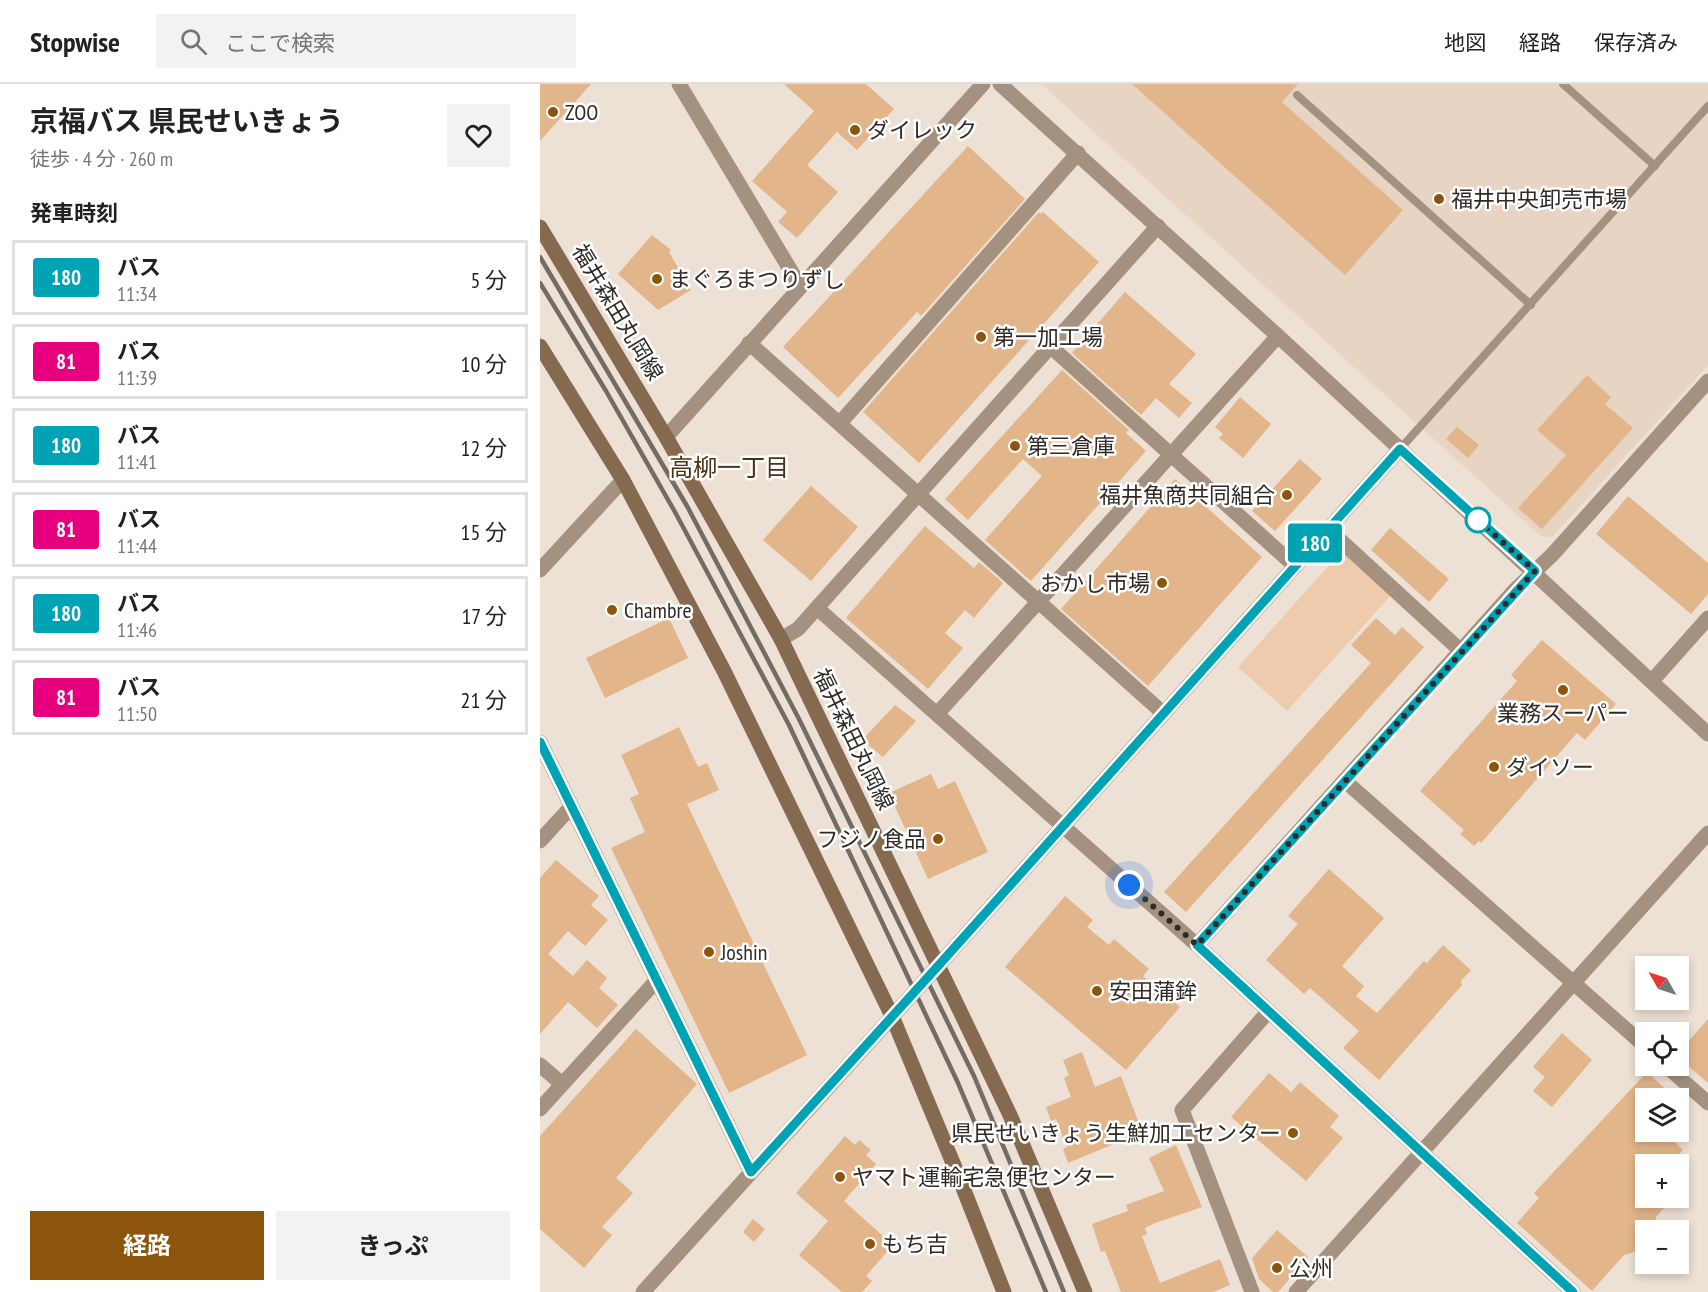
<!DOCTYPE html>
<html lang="ja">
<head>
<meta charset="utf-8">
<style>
	body { margin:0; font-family:"PT Sans Narrow","Noto Sans JP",sans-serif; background:#f2f2f2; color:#222; height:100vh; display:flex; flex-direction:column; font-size:22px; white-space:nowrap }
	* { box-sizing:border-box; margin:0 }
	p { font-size:20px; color:#767676 }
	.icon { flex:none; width:33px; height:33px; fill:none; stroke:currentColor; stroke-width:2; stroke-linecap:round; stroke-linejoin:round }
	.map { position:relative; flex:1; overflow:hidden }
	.details { display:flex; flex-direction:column; background:#fff; width:540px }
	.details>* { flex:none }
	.badge { padding:0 12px; border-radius:4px; font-size:21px; line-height:39px }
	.needle { width:39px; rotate:309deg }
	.tools { position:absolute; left:1095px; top:872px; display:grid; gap:12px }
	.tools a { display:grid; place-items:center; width:54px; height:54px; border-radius:0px; background:#fff; box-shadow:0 3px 9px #0003; font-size:30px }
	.you { position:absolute; width:30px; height:30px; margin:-15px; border:4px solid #fff; border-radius:50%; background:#1a73e8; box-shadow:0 0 0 9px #1a73e833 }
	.map>.badge { position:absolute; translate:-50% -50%; box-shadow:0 0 0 3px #fff }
	h2 { padding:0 30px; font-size:22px; line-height:54px }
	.round { display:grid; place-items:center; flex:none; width:63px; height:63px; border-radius:0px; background:#f2f2f2 }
	.head { display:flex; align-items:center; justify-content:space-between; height:102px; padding:0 30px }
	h1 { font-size:28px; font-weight:700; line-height:45px }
	.primary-button { display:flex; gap:12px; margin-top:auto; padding:12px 30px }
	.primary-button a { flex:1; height:69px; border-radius:0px; background:#8d550b; color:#fff; font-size:24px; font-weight:700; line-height:69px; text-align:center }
	.primary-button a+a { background:#f2f2f2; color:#222 }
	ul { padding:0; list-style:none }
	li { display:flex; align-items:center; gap:18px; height:75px; margin:0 12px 9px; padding:0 18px; border:3px solid #e0e0e0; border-radius:0px }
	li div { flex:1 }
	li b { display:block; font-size:22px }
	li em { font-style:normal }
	li .badge { min-width:66px; font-weight:700; text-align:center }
	header { display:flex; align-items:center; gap:36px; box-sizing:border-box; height:84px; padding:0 30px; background:#fff; border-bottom:2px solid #e0e0e0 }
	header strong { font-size:28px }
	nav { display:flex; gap:33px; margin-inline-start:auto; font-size:21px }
	.search { width:420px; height:54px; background:#f2f2f2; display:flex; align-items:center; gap:15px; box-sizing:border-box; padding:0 21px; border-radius:0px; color:#767676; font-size:22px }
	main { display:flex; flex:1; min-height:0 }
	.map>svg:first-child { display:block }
</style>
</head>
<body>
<header>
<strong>Stopwise</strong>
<div class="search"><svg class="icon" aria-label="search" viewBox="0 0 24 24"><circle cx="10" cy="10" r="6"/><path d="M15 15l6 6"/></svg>ここで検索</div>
<nav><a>地図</a><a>経路</a><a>保存済み</a></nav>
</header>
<main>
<section class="details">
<div class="head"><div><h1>京福バス 県民せいきょう</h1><p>徒歩 · 4 分 · 260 m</p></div><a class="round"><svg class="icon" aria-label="heart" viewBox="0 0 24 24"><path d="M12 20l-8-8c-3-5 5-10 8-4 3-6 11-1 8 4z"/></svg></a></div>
<h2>発車時刻</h2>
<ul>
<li><span class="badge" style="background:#00a3b4;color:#fff">180</span><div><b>バス</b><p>11:34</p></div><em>5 分</em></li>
<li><span class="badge" style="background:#e6007e;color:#fff">81</span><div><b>バス</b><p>11:39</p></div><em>10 分</em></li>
<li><span class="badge" style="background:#00a3b4;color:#fff">180</span><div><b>バス</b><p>11:41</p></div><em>12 分</em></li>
<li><span class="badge" style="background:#e6007e;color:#fff">81</span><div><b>バス</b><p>11:44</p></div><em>15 分</em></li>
<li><span class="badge" style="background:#00a3b4;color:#fff">180</span><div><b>バス</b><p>11:46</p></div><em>17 分</em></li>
<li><span class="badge" style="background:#e6007e;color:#fff">81</span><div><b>バス</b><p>11:50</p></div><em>21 分</em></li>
</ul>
<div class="primary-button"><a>経路</a><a>きっぷ</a></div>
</section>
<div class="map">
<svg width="1168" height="1208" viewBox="0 0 1168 1208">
	<rect width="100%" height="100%" fill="#ede0d5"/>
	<path fill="#e7d4c3" d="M501 0H1168V281L1012 453H1002Z"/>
	<path fill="#edcbac" d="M799 470 806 471 851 511 747 627 698 583Z"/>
	<g fill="#e2b58a">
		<path d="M0 0H51L0 57Z"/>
		<path d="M244 0H326L354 25 317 66 297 48 267 81 298 108 257 154 238 138 247 128 212 97 274 27Z"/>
		<path d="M592 0H758L742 18 863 126 805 191Z"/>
		<path d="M428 62 485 115 381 232 377 228 298 314 243 263Z"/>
		<path d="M499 128 501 130 503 128 559 178 379 379 323 328Z"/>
		<path d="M112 151 131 166 129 168 151 206 118 226 78 190Z"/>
		<path d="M585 208 656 270 629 300 652 319 639 334 616 314 601 331 532 269Z"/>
		<path d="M522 286 589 346 586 349 606 367 491 497 445 456 502 392 483 375 428 436 405 415Z"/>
		<path d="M1047 291 1071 313 1065 320 1093 344 1002 445 978 424 1026 371 997 346Z"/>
		<path d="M700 313 731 340 703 374 679 354 683 350 675 343Z"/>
		<path d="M917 343 939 361 928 374 906 355Z"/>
		<path d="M760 375 782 395 735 447 712 427Z"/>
		<path d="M635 395 722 473 608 602 521 525Z"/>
		<path d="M271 402 318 443 271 497 223 456Z"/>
		<path d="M1088 412 1168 479V510L1151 530 1056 450Z"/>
		<path d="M385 442 434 484 439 478 463 499 434 534 425 526 405 549 423 564 388 605 306 534Z"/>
		<path d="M850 444 909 495 889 518 831 466Z"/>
		<path d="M129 534 148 574 65 614 46 574Z"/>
		<path d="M836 534 855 551 862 543 884 563 646 828 624 808 831 579 811 561Z"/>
		<path d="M1002 556 1076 620 1045 656 1037 649 941 759 939 757 934 762 920 750 924 746 880 707 977 597 971 591Z"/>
		<path d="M355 621 376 637 343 673 322 656Z"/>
		<path d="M139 643 158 683 167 679 179 706 147 720 267 971 189 1009 71 764 105 748 90 714 99 710 81 671Z"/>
		<path d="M391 690 398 705 415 697 448 768 388 795 349 709Z"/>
		<path d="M16 776 59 812 51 821 68 836 45 862 28 847 8 870 33 892 47 876 67 894 59 904 78 921 57 944 28 918 0 950V794Z"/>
		<path d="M789 785 844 834 802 882 824 902 816 912 837 929 884 877 887 879 903 861 931 886 921 897 922 901 839 996 803 964 819 947 770 904 764 910 726 876 758 840 748 832Z"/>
		<path d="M525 812 553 836 547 843 569 861 574 855 609 885 603 892 640 923 586 986 465 883Z"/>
		<path d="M1168 935V999L1138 973V963L1145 955 1148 958Z"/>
		<path d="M96 945 157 1000 76 1094 93 1109 62 1143 72 1151 44 1184 0 1145V1052Z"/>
		<path d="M1022 949 1052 976 1012 1023 993 1007 1005 993 993 983Z"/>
		<path d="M542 968 555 1003 581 992 600 1042 595 1044 598 1050 528 1079 523 1065 527 1063 516 1035 511 1037 506 1023 531 1013 524 994 529 991 523 976Z"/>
		<path d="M1107 988 1135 1014H1106V1047H1123L1143 1066 1130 1080H1106V1113H1134L1116 1133V1146H1106V1160L1097 1167 1084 1171 1052 1207 977 1139 999 1114 994 1109Z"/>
		<path d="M729 989 751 1008 760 998 799 1032 790 1043 803 1054 766 1097 691 1033Z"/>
		<path d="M305 1052 315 1061 319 1056 331 1066 326 1071 336 1080 304 1117 353 1161 326 1192 332 1197 322 1208H302L259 1171 288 1137 256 1109Z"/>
		<path d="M636 1061 662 1123 615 1139 605 1144 607 1150 602 1152 620 1199 680 1175 690 1201 673 1208H581L565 1167 561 1168 552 1140 588 1127 586 1121 624 1107 609 1074Z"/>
		<path d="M213 1135 225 1145 214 1158 203 1148Z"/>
		<path d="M737 1146 768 1173 738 1208H733L719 1195 712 1174Z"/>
	</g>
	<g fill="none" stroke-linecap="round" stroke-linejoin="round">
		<g stroke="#a4917f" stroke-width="8">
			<path d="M1023 0 1115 82"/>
			<path d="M757 11 991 221"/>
			<path d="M860 365 1168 22"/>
		</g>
		<g stroke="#a4917f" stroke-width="15">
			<path d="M139 0 260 202"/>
			<path d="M209 259 623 629"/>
			<path d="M511 263 755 482"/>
			<path d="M300 339 538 69"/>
			<path d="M126 353 443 0"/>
			<path d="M788 445 921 567"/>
			<path d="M0 486 83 396"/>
			<path d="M277 524 657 861 1033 1208"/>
			<path d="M241 555 258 545 618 142"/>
			<path d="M1112 597 1168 534"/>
			<path d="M397 630 738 252"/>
			<path d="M0 658 211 1088"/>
			<path d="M805 697 1106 963"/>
			<path d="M0 757 31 723"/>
			<path d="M657 861 975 506 1012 471 1168 297"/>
			<path d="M0 981 22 1000"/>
			<path d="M1125 981 1168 1019"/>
			<path d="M0 1025 117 896"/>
			<path d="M712 1208 642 1026 728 928"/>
			<path d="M756 1208 1168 749"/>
		</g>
		<g stroke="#a4917f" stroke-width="15">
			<path d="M460 0 738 252 1168 650"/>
			<path d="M103 1208 398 882 860 365"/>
		</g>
		<g stroke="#856a4f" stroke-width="15">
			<path d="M0 143 126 353 241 555 470 1031 545 1208"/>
			<path d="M0 262 83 396 184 587 352 932 418 1091 464 1208"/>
		</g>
		<g stroke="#736b64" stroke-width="4.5">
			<path d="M0 173 147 422 259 635 434 992 524 1208"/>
			<path d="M0 199 66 307 135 428 249 641 418 999 506 1208"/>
		</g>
	</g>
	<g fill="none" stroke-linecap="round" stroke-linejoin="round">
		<defs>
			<path id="line" d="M0 658 211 1088 398 882 860 365 995 487 657 861 1033 1208"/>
		</defs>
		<use href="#line" stroke="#fff" stroke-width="14"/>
		<use href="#line" stroke="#00a3b4" stroke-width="9"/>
		<path stroke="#2f2a25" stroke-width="6" stroke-dasharray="0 10.8" d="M589 801 657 861 995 487 938 436"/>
	</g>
	<g fill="#8d550b" stroke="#fff" stroke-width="2">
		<circle cx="13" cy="28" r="6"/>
		<circle cx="315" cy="46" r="6"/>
		<circle cx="899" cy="115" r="6"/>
		<circle cx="117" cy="195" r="6"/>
		<circle cx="441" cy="253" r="6"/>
		<circle cx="475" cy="362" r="6"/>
		<circle cx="747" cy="411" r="6"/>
		<circle cx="622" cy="499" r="6"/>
		<circle cx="72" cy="526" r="6"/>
		<circle cx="1023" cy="606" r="6"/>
		<circle cx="954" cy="683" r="6"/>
		<circle cx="398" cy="755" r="6"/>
		<circle cx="169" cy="868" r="6"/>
		<circle cx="557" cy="907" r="6"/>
		<circle cx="753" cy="1049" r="6"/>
		<circle cx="300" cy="1093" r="6"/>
		<circle cx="330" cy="1160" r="6"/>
		<circle cx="737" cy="1184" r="6"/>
	</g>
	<circle fill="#fff" stroke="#00a3b4" stroke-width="3" cx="938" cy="436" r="12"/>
	<g text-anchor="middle" stroke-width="5" stroke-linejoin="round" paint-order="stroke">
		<g font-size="22" fill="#2f2a25" stroke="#fff" text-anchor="start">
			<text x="25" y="36">ZOO</text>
			<text x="327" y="54">ダイレック</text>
			<text x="911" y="123">福井中央卸売市場</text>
			<text x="129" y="203">まぐろまつりずし</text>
			<text x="453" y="261">第一加工場</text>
			<text x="487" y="370">第三倉庫</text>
			<text x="735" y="419" text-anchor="end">福井魚商共同組合</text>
			<text x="610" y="507" text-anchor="end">おかし市場</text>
			<text x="84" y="534">Chambre</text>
			<text x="1023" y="637" text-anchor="middle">業務スーパー</text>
			<text x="966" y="691">ダイソー</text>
			<text x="386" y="763" text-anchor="end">フジノ食品</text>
			<text x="181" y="876">Joshin</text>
			<text x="569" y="915">安田蒲鉾</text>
			<text x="741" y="1057" text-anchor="end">県民せいきょう生鮮加工センター</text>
			<text x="312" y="1101">ヤマト運輸宅急便センター</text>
			<text x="342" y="1168">もち吉</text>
			<text x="749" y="1192">公州</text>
		</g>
		<g font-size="22" fill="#2f2a25" stroke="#fff">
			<text transform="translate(78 228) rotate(59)" y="8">福井森田丸岡線</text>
			<text transform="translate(314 655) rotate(64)" y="8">福井森田丸岡線</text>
		</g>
		<g font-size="24" fill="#4e3113" stroke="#fff">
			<text x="189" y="392">高柳一丁目</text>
		</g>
	</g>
</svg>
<div class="tools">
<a><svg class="needle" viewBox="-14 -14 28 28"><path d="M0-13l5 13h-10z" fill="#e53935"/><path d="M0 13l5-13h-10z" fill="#767676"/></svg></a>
<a><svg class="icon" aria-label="locate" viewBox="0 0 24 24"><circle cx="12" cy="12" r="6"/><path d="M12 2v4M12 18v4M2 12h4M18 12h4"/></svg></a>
<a><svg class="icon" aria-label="layers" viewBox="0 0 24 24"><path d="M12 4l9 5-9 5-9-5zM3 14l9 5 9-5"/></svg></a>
<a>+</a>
<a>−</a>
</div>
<div class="you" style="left:589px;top:801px"></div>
<b class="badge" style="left:775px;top:459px;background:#00a3b4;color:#fff">180</b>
</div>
</main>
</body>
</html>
